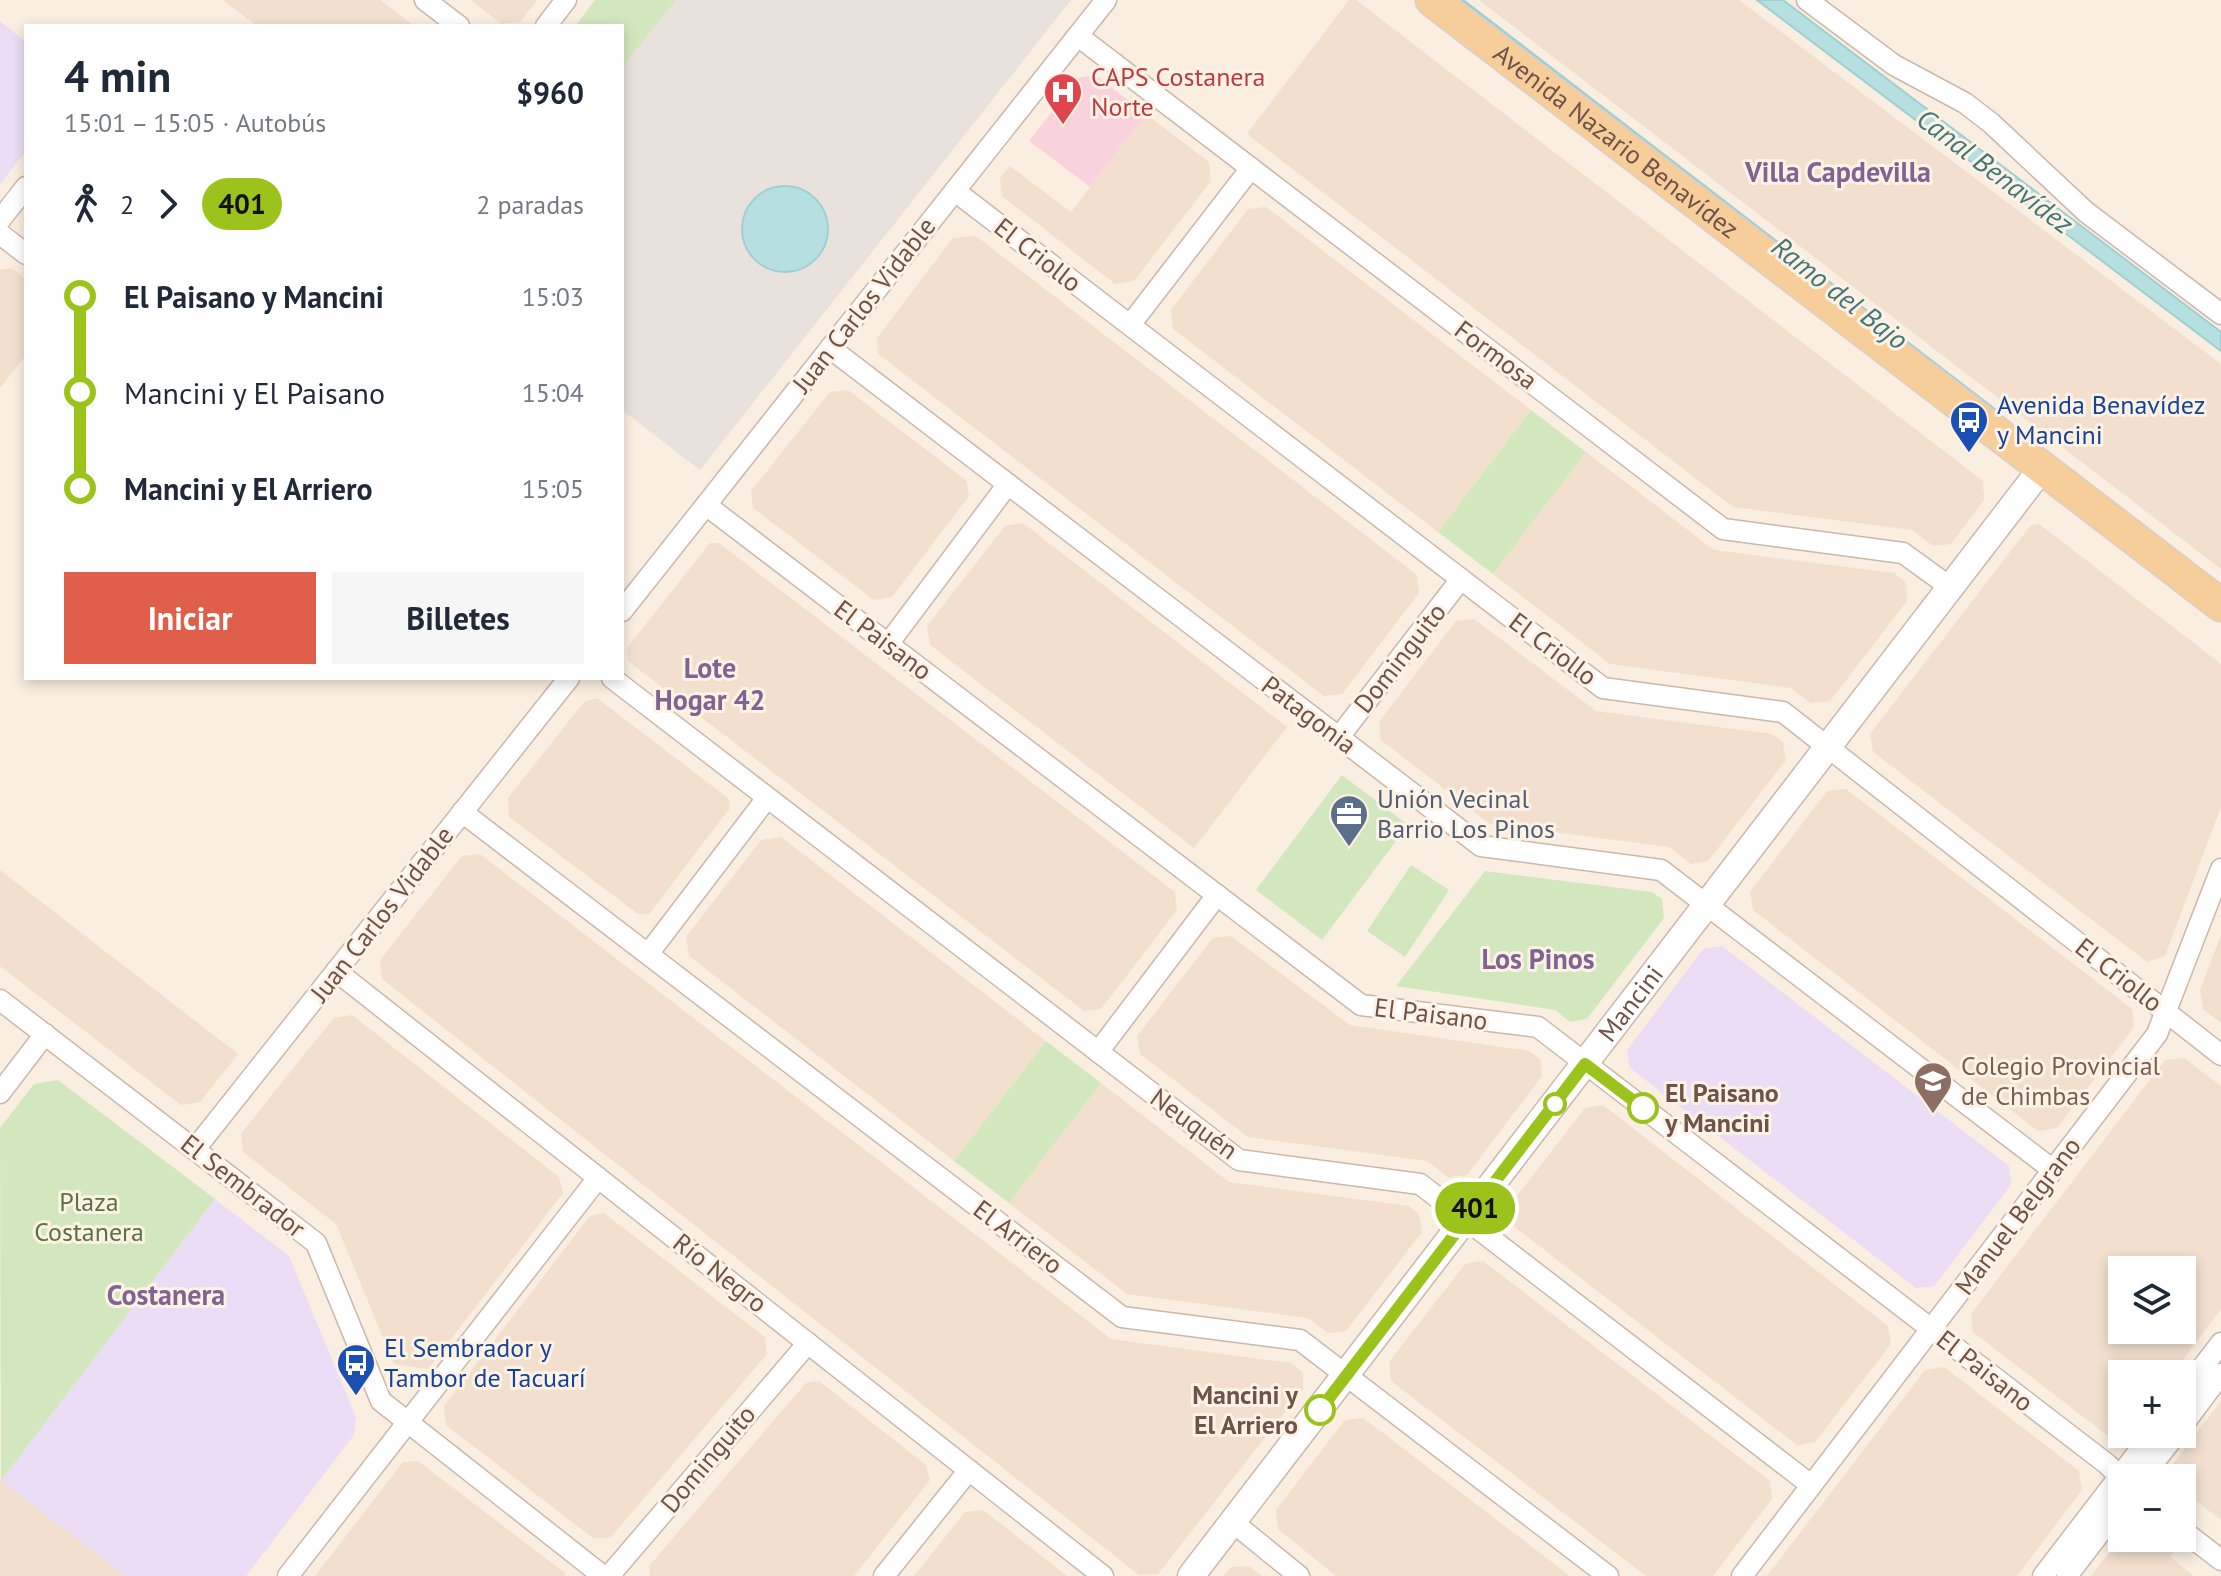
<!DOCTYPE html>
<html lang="es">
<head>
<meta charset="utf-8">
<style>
	body { margin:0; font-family:"PT Sans",sans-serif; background:#f6f6f7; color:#1f2937; height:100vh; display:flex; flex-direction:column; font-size:30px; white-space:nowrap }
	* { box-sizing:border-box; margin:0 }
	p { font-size:26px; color:#747a83 }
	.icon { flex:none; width:44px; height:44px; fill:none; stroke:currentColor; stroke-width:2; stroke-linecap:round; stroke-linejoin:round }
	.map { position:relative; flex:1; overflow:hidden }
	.drawer { position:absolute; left:24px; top:24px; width:600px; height:656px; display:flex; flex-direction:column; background:#fff; border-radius:0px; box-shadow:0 4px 12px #0003 }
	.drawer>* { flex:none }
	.badge { padding:0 16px; border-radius:26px; font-size:28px; line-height:52px }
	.fabs { position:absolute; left:2108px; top:1256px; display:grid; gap:16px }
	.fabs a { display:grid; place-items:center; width:88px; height:88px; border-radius:0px; background:#fff; box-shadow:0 4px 12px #0003; font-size:40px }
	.map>.badge { position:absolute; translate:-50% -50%; box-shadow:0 0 0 4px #fff }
	.legs { display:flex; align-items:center; gap:12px; height:88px; padding:0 40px; font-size:26px }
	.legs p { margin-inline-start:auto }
	.overview { display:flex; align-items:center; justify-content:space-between; height:136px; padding:0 40px }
	h1 { font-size:44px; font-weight:700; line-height:60px }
	.primary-button { display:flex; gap:16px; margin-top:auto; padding:16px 40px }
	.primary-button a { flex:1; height:92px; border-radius:0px; background:#df5f4a; color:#fff; font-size:32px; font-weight:700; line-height:92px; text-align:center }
	.primary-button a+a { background:#f6f6f7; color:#1f2937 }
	ul { padding:0 40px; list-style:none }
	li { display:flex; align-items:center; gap:28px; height:96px; font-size:30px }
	li i { display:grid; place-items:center; width:12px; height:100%; margin:0 10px; background:currentColor }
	li i::after { content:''; width:20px; height:20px; margin:-10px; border:6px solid; border-radius:50%; background:#fff }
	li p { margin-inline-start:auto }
	li:first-child i { background:linear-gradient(#0000 50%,currentColor 0) }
	li:last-child i { background:linear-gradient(currentColor 50%,#0000 0) }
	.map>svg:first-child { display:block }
</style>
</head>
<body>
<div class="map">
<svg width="2221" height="1576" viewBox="0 0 2221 1576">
	<rect width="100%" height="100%" fill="#faeee0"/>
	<g fill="#f2dfce" fill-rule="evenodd">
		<path d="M223 0H380L414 26H257Z"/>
		<path d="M470 0H537L520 22 502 24Z"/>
		<path d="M1349 0H1356L1983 481 1984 500 1951 544 1933 546 1912 530 1733 507 1247 134Z"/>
		<path d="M1479 0H1739L2221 364V569Z"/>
		<path d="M1146 114 1209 162 1211 181 1134 281 1115 284 1002 196 1000 178 1010 166 1071 212Z"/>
		<path d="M1266 207 1531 410 1438 532 1173 329 1171 310 1248 209Z"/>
		<path d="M976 236 1417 575 1419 593 1342 694 1324 696 878 354 877 338 953 238Z"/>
		<path d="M12 268 26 280V355L0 388V270Z"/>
		<path d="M848 390 967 481 969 496 892 597 874 600 753 508 751 491 830 392Z"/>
		<path d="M1586 452 1714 550 1894 573 1906 582 1907 601 1830 701 1811 703 1791 688 1610 664 1493 574Z"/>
		<path d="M1023 523 1287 727 1194 848 930 645 927 626 1005 526Z"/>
		<path d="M2039 524 2221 664V807L2165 956 2147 962 1873 752 1870 734 2030 526Z"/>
		<path d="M710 543H719L1175 892 1177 910 1101 1009 1084 1011 628 661 627 648Z"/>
		<path d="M1474 619 1596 711 1772 734 1783 742 1786 760 1708 861 1691 864 1669 847 1490 824 1381 740 1379 722 1456 621Z"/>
		<path d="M597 698 729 799 730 808 649 914H638L509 817 508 798 584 702Z"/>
		<path d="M1846 789 2132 1009 2134 1027 2057 1128 2038 1131 1753 910 1750 892 1827 791Z"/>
		<path d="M781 837 1046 1041 954 1161 689 956 686 937 761 840Z"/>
		<path d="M480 854 1111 1339 1291 1363 1303 1373V1389L1158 1574 1139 1575 382 979 380 960 428 899 462 856Z"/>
		<path d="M0 870 238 1054 200 1102 181 1105 0 966Z"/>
		<path d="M2221 935V1023L2203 1009 2200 990Z"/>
		<path d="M1231 936 1350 1025 1529 1051 1540 1059 1542 1076 1467 1175 1448 1177 1427 1161 1248 1137 1140 1054 1137 1036 1213 938Z"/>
		<path d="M352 1015 559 1177 563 1193 428 1369 394 1364 336 1224 243 1152 241 1134 298 1062 334 1018Z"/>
		<path d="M2184 1058 2221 1086V1309L2172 1374H2122V1433L2108 1436 1973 1332 1971 1314 2165 1060ZM2122 1270H2182V1330H2122Z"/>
		<path d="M1101 1083 1229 1182 1409 1206 1419 1214 1422 1232 1346 1331 1328 1333 1308 1318 1127 1294 1009 1203Z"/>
		<path d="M1603 1105 1888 1326 1891 1344 1815 1442 1797 1445 1512 1225 1509 1206 1527 1183 1585 1108Z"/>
		<path d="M604 1213 765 1337 767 1354 610 1538H593L446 1425 444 1406 590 1216Z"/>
		<path d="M1483 1261 1770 1481 1772 1499 1713 1576H1646L1391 1381 1389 1362 1465 1264Z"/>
		<path d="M1944 1367 2079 1471 2082 1490 2017 1576H1767L1925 1370Z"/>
		<path d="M819 1381 926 1465 930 1480 854 1576H650L649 1566 792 1399 806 1383Z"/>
		<path d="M2221 1401V1520L2182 1490V1478L2164 1476Z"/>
		<path d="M1363 1418 1383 1433 1570 1576H1336L1278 1529 1276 1510 1345 1420Z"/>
		<path d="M418 1461 565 1573V1576H315L403 1462Z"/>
		<path d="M0 1480 16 1492 126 1576H0Z"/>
		<path d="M983 1510 987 1513 1067 1576H914L965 1512Z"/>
		<path d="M2122 1536V1538H2158L2174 1550 2170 1557 2194 1576H2091Z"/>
		<path d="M1249 1566 1262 1576H1223L1231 1567Z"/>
	</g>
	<path fill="#e9e1db" d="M676 0H1071L700 470 622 410V68Z"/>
	<g fill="#ebddf6">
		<path d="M0 21 26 42V151L0 184Z"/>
		<path d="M1722 946 2009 1166 2011 1185 1934 1286 1916 1288 1630 1068 1627 1050 1703 949Z"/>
		<path d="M215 1199 289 1256 356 1417 354 1435 246 1576H126L1 1481Z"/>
	</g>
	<path fill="#f8d3db" d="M1095 75 1146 114 1090 187 1029 141 1078 78Z"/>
	<g fill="#d3e7bf">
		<path d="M595 0H676L622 68V26H575Z"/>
		<path d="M1531 410 1586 452 1493 574 1438 532Z"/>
		<path d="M1342 775 1408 825 1322 940 1256 890Z"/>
		<path d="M1411 865 1449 890 1405 957 1367 931Z"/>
		<path d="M1485 871 1652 892 1662 899 1664 918 1587 1019 1570 1022 1555 1010 1396 986Z"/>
		<path d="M1046 1041 1101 1083 1009 1203 954 1161Z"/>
		<path d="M58 1080 215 1199 1 1481 0 1128 34 1084Z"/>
	</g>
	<g fill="#b6dfe2" stroke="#9dcfd3" stroke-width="2">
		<path d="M1757 0H1783L2221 332V351Z"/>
		<circle cx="785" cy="229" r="43"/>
	</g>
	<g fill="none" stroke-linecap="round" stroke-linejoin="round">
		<path stroke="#9dcfd3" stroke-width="6" d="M1460 0 1999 415"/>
		<defs>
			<g id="minor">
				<path d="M425 0 459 26"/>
				<path d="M1807 0 1894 65 1965 103 1991 123 2086 212 2221 314"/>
				<path d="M546 26 566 0"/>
				<path d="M1078 36 1723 529 1903 553 1950 587"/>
				<path d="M955 191 1603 688 1783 712 2221 1055"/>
				<path d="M0 220 26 187"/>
				<path d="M0 234 26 254"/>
				<path d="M1130 325 1251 168"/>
				<path d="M830 348 1481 846 1661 870 2053 1170"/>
				<path d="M706 505 1361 1005 1538 1027 2107 1464 2122 1479"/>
				<path d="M622 611 1106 0"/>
				<path d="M888 644 1008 484"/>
				<path d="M612 678 1239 1160 1420 1184 1811 1485"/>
				<path d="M1339 737 1461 579"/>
				<path d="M462 812 1122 1317 1300 1340 1608 1576"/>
				<path d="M648 954 767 798"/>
				<path d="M336 971 1103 1576"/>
				<path d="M0 1000 316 1243 381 1401 603 1576"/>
				<path d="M1098 1052 1217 895"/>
				<path d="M0 1093 45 1034"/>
				<path d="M195 1149 569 678"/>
				<path d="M2182 1394 2221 1343"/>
				<path d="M2182 1426 2221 1374"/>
				<path d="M2142 1478 2176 1434"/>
				<path d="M1234 1523 1299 1576"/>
				<path d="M2182 1530 2221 1560"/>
				<path d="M288 1576 598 1178"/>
				<path d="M609 1576 808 1343"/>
				<path d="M884 1576 969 1470"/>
				<path d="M1742 1576 2157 1034 2221 869"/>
				<path d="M2043 1576 2152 1434"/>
				<path d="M2067 1576 2122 1504"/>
			</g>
			<g id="tertiary">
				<path id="s1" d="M1191 1576 2042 468"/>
			</g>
			<g id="primary">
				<path id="s2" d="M1432 0 2221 605"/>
			</g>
		</defs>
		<use href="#minor" stroke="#ccb7aa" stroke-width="23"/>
		<use href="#tertiary" stroke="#ccb7aa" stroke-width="29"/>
		<use href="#primary" stroke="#d7cfcc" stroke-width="35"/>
		<use href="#minor" stroke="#fff" stroke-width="20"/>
		<use href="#tertiary" stroke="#fff" stroke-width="26"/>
		<use href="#primary" stroke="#f7cd9a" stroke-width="32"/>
	</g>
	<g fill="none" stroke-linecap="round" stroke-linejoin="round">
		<defs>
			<path id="line-1" d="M1320 1410 1585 1064 1643 1108"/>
		</defs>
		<use href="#line-1" stroke="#fff" stroke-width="18"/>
		<use href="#line-1" stroke="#9cc31c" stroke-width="12"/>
	</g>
	<defs>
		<symbol id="hospital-pin" viewBox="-11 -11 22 30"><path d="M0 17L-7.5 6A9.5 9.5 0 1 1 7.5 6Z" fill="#e0444e" stroke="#fef2e5"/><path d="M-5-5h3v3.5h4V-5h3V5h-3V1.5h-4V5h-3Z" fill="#fff"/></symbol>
		<symbol id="bus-pin" viewBox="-11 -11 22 30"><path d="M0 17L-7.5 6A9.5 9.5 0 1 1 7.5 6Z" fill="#1a4fb4" stroke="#fef2e5"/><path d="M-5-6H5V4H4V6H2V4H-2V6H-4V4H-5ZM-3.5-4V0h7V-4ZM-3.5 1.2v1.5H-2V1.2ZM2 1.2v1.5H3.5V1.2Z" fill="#fff"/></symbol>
		<symbol id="office-pin" viewBox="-11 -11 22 30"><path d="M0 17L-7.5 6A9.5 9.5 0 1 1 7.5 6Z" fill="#5c6f8a" stroke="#fef2e5"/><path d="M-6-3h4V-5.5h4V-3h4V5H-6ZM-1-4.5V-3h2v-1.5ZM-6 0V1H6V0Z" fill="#fff"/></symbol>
		<symbol id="school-pin" viewBox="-11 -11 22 30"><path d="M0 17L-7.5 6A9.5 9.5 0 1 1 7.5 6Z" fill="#8d6e63" stroke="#fef2e5"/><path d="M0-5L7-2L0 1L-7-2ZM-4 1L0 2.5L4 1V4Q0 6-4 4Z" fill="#fff"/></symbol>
	</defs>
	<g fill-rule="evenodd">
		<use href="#hospital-pin" x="1041" y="70" width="44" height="60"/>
		<use href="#bus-pin" x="1947" y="398" width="44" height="60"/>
		<use href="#office-pin" x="1327" y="792" width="44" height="60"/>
		<use href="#school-pin" x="1911" y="1059" width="44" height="60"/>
		<use href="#bus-pin" x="334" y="1341" width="44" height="60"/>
	</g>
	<g fill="#fff" stroke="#9cc31c" stroke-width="4">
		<circle cx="1555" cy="1104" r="10"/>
		<circle cx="1643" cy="1108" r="14"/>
		<circle cx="1320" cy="1410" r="14"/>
	</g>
	<g text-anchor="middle" stroke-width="6" stroke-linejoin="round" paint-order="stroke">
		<g font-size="26" fill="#be3a42" stroke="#fef2e5" text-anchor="start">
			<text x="1091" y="86">CAPS Costanera<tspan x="1091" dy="30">Norte</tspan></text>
		</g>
		<g font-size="26" fill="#6f5349" stroke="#fef2e5">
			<text dy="9" stroke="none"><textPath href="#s2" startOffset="232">Avenida Nazario Benavídez</textPath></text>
			<text transform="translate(1038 255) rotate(38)" y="9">El Criollo</text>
			<text transform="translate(864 305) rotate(-52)" y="9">Juan Carlos Vidable</text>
			<text transform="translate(1496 355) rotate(37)" y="9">Formosa</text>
			<text transform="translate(883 640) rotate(37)" y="9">El Paisano</text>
			<text transform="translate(1553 649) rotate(37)" y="9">El Criollo</text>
			<text transform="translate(1400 658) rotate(-52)" y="9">Dominguito</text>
			<text transform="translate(1309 715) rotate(37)" y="9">Patagonia</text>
			<text transform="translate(382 914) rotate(-52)" y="9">Juan Carlos Vidable</text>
			<text transform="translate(2119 975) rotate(38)" y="9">El Criollo</text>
			<text dy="9" stroke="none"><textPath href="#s1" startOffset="722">Mancini</textPath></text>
			<text transform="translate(1431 1014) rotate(7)" y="9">El Paisano</text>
			<text transform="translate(1194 1124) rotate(36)" y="9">Neuquén</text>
			<text transform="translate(243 1186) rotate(38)" y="9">El Sembrador</text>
			<text transform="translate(2018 1216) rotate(-53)" y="9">Manuel Belgrano</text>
			<text transform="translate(1018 1237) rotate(37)" y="9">El Arriero</text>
			<text transform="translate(720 1273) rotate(38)" y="9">Río Negro</text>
			<text transform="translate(1985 1371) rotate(38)" y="9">El Paisano</text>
			<text transform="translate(708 1459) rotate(-50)" y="9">Dominguito</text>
		</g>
		<g font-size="26" fill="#164399" stroke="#fef2e5" text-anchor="start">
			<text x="1997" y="414">Avenida Benavídez<tspan x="1997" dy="30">y Mancini</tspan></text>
			<text x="384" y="1357">El Sembrador y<tspan x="384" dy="30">Tambor de Tacuarí</tspan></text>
		</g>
		<g font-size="26" fill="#4e5e75" stroke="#fef2e5" text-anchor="start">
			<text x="1377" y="808">Unión Vecinal<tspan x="1377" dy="30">Barrio Los Pinos</tspan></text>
		</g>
		<g font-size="26" fill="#785e54" stroke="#fef2e5" text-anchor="start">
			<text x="1961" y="1075">Colegio Provincial<tspan x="1961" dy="30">de Chimbas</tspan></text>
		</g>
		<g font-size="26" font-weight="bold" fill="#6f5349" stroke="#fef2e5" text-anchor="start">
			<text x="1665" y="1102">El Paisano<tspan x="1665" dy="30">y Mancini</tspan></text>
			<text x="1298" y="1404" text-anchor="end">Mancini y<tspan x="1298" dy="30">El Arriero</tspan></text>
		</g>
		<g font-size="26" fill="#557542" stroke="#fef2e5">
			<text x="89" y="1211">Plaza<tspan x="89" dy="30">Costanera</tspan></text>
		</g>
		<g font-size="28" font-style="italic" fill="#41777b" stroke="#fef2e5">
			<text transform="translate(1995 171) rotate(37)" y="10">Canal Benavídez</text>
			<text transform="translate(1840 293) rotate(38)" y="10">Ramo del Bajo</text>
		</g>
		<g font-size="28" font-weight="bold" fill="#7f6493" stroke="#fef2e5">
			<text x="1838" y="182">Villa Capdevilla</text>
			<text x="710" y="678">Lote<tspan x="710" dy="32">Hogar 42</tspan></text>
			<text x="1538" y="969">Los Pinos</text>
			<text x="166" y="1305">Costanera</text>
		</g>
	</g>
</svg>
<div class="fabs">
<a><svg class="icon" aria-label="layers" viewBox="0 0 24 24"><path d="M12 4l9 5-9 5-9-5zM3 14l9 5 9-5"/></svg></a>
<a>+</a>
<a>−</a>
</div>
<b class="badge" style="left:1475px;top:1208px;background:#9cc31c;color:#111">401</b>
<section class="drawer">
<div class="overview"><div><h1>4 min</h1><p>15:01 – 15:05 · Autobús</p></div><b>$960</b></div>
<div class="legs"><svg class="icon" aria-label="walk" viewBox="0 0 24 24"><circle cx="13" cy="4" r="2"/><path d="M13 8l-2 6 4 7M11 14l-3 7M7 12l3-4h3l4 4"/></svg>2<svg class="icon" aria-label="forward" viewBox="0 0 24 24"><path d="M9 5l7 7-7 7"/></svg><b class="badge" style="background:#9cc31c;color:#111">401</b><p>2 paradas</p></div>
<ul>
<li><i style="color:#9cc31c"></i><b>El Paisano y Mancini</b><p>15:03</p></li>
<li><i style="color:#9cc31c"></i><span>Mancini y El Paisano</span><p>15:04</p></li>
<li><i style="color:#9cc31c"></i><b>Mancini y El Arriero</b><p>15:05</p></li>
</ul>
<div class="primary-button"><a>Iniciar</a><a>Billetes</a></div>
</section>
</div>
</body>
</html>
